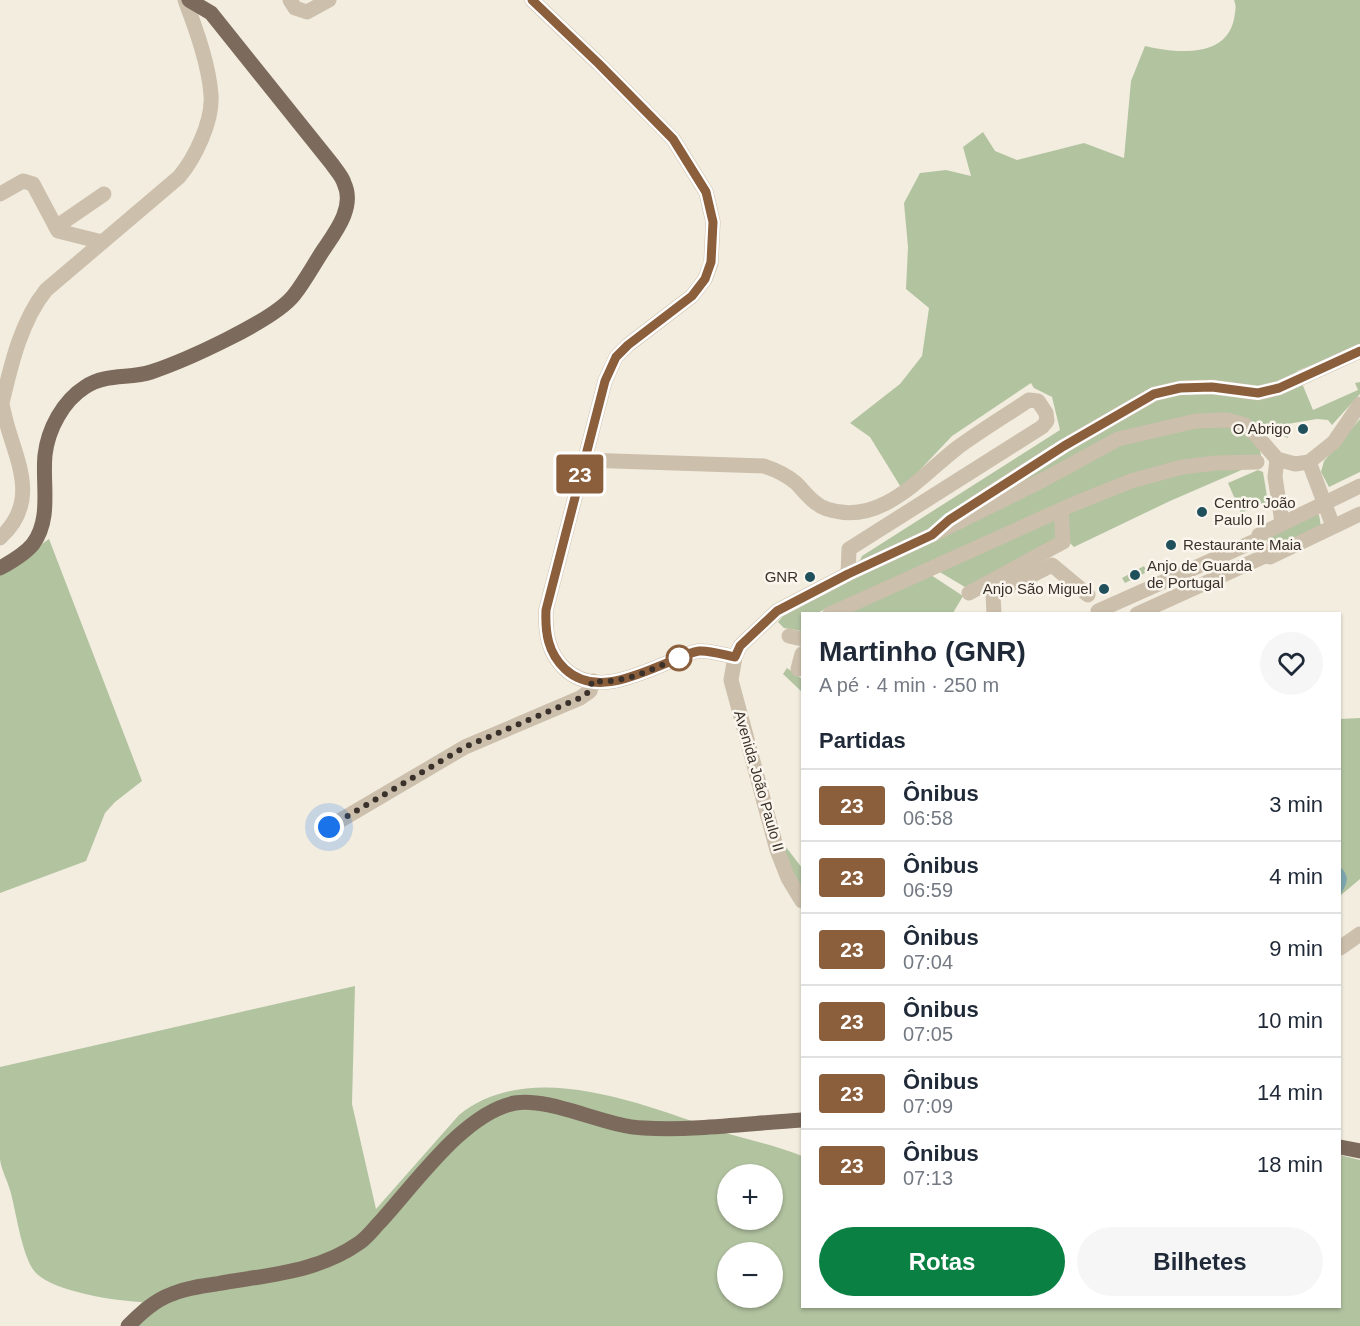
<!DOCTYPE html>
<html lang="pt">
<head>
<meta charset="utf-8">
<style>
	body { margin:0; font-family:Arial,sans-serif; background:#f6f6f7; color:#1f2937; height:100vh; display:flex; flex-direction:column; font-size:22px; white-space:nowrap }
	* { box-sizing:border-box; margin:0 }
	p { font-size:20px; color:#747a83 }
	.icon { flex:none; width:33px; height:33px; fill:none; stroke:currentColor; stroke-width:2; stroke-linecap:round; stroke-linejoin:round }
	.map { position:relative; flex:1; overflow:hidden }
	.sheet { position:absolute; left:801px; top:612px; width:540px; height:696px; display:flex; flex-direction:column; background:#fff; border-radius:0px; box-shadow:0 2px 4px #0004 }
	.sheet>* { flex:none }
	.badge { padding:0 12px; border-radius:4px; font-size:21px; line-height:39px }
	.buttons { position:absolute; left:717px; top:1164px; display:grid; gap:12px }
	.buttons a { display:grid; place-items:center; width:66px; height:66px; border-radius:50%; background:#fff; box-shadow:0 2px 4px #0004; font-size:30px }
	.you { position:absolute; width:30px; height:30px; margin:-15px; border:4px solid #fff; border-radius:50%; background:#1a73e8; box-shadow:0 0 0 9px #1a73e833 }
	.map>.badge { position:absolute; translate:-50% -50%; box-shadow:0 0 0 3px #fff }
	h2 { padding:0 18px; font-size:22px; line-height:54px }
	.round { display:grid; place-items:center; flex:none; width:63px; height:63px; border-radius:32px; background:#f6f6f7 }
	.head { display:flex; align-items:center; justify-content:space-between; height:102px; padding:0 18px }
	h1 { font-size:28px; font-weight:800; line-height:45px }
	.primary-button { display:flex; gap:12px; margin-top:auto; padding:12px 18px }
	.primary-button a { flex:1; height:69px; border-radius:36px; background:#0b8043; color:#fff; font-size:24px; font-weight:800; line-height:69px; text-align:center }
	.primary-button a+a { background:#f6f6f7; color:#1f2937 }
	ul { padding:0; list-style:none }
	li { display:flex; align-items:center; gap:18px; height:72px; padding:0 18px; border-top:2px solid #e0e1e3 }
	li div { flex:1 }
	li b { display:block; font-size:22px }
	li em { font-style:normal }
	li .badge { min-width:66px; font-weight:700; text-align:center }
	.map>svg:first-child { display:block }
</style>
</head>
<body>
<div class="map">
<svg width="1360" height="1326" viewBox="0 0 1360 1326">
	<rect width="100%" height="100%" fill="#f3ede0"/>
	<g fill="#b2c3a0" fill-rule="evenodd">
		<path d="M1234 0H1360V346L1297 371 1313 410 1358 390 1355 383 1360 382V394L1332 425 1328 420 1317 419 1287 424 1288 438 1268 430 1259 446 1261 455 1260 462 1170 501 1074 547 1069 542 1064 501 817 613 802 614V631L784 628 778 622 787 611 852 578 862 556 1060 430 1052 397 1034 388 1031 383 952 436 902 489 870 437 850 423 900 384 922 356 929 308 906 289 908 247 904 203 920 173 946 170 971 176 963 147 983 132 995 151 1017 160 1084 143 1124 158 1131 81 1145 46C1175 53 1226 59 1234 19 1235 12 1237 7 1234 0Z"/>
		<path d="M1360 419V472L1329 487 1321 472 1324 461Z"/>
		<path d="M1258 470 1263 472 1268 502 1241 513 1228 483Z"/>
		<path d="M1315 513 1319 515 1321 526 1275 548 1270 547 1266 539Z"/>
		<path d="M1056 517 1058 542 970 590 938 571Z"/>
		<path d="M49 539 142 781 115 802 105 813 86 861 0 893V572Z"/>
		<path d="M1144 566 1147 572 1125 583 1122 578Z"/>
		<path d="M931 575 963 596 953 613 844 614Z"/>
		<path d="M787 668 802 679V692L783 674Z"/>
		<path d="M1360 718V879L1340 896V719Z"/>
		<path d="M786 847 802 868V891L782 848Z"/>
		<path d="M355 986 352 1104 376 1209 459 1115C530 1057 644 1105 720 1131 747 1140 776 1145 802 1156V1306H1340V1155L1360 1160V1326H121L142 1302C116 1301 55 1292 36 1273 22 1259 16 1210 10 1190 7 1180 1 1169 0 1159 0 1129 0 1097 0 1067ZM728 1174H772V1220H728ZM728 1252H772V1298H728Z"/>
	</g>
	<path fill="#7fa8b1" d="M1340 867C1351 877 1347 884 1340 895Z"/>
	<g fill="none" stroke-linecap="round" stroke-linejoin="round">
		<g stroke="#ccbfac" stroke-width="15">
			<path d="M290 0 295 8 307 12 329 0"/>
			<path d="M532 0 599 64 673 139 706 192 713 222 711 263 705 279 692 296 628 345 616 357 605 381 546 610C545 633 548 653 565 669 597 699 644 671 677 659 683 656 692 652 699 651 710 650 724 655 735 657"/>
			<path d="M0 194 23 181 33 184 58 231 102 242"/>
			<path d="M56 227 104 194"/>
			<path d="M1277 459 1275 477 1282 522"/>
			<path d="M584 460 764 466C776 470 787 475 796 483 805 492 814 505 827 509 880 527 920 477 957 448 980 431 1005 416 1029 400L1038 401 1046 413 1047 421 1042 427 849 549 848 574"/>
			<path d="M1309 462 1333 526"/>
			<path d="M975 503 1064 446 1154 394 1180 388 1212 387 1258 393 1279 388 1360 351"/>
			<path d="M0 538C46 496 9 451 2 403 11 365 21 321 46 290L179 177C195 158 213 121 211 95 209 65 196 29 185 0"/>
			<path d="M1261 548 1265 556 1270 557 1360 514"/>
			<path d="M969 593 1063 542 1061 510"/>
			<path d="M1098 611 1257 540 1259 535 1360 486"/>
			<path d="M830 614 1076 503 1131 481 1182 467 1216 463 1257 462"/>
			<path d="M994 614 993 595 1052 565 1088 595"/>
			<path d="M1137 614 1265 556"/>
			<path d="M789 636 802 639"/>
			<path d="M798 669 802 654"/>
			<path d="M329 827 465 747 580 698 590 691 593 681"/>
			<path d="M802 901 788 878 777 850 731 680 735 657 740 646 777 611 848 574 932 535 1043 480 1118 439 1196 421 1227 420 1245 425 1257 436 1277 459 1295 464 1309 462 1334 442 1360 404"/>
			<path d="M1340 948 1360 934"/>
		</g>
		<g stroke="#7c6b5c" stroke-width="15">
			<path d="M0 568C11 562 25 554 33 544 52 518 42 484 45 455 48 429 63 401 85 387 106 373 129 379 151 372 184 361 274 321 294 295 305 281 314 264 324 249 337 230 355 206 344 183 342 176 336 170 332 164L211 13 189 0"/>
			<path d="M1340 1147 1360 1151"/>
			<path d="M128 1326C141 1313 155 1300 172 1294 186 1288 201 1286 216 1284 264 1275 317 1273 359 1243 367 1238 374 1228 381 1221 415 1184 465 1112 515 1103 551 1097 605 1127 644 1128 694 1131 752 1123 802 1120"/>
		</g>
	</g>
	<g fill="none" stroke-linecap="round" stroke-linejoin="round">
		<defs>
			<path id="line" d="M532 0 599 64 673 139 706 192 713 222 711 262 705 279 692 296 628 345 616 357 605 381 546 610C545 633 548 653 565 669 597 699 644 671 677 659 683 656 692 652 699 651 710 650 724 655 735 657L740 646 777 611 848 574 932 535 949 520 1064 446 1154 394 1180 388 1212 387 1258 393 1279 388 1360 351"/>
		</defs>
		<use href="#line" stroke="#fff" stroke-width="14"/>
		<use href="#line" stroke="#8b5e3c" stroke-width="9"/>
		<path stroke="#3a312b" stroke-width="6" stroke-dasharray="0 10.8" d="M329 827 465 747 580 698 590 691 592 681C622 685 652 669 679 658"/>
	</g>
	<g fill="#20505c" stroke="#faf6ed" stroke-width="2">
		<circle cx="1303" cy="429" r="6"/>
		<circle cx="1202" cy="512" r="6"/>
		<circle cx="1171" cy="545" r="6"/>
		<circle cx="1135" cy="575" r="6"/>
		<circle cx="810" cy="577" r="6"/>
		<circle cx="1104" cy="589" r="6"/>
	</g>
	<circle fill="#fff" stroke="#8b5e3c" stroke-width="3" cx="679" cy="658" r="12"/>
	<g text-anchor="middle" stroke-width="5" stroke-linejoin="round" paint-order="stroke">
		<g font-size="15" fill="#3a312b" stroke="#faf6ed" text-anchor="end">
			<text x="1291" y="434">O Abrigo</text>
			<text x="1214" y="508" text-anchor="start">Centro João<tspan x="1214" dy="17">Paulo II</tspan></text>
			<text x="1183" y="550" text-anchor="start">Restaurante Maia</text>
			<text x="1147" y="571" text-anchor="start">Anjo de Guarda<tspan x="1147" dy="17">de Portugal</tspan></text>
			<text x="798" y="582">GNR</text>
			<text x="1092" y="594">Anjo São Miguel</text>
		</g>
		<g font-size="15" fill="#3a312b" stroke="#faf6ed">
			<text transform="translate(759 781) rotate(74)" y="5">Avenida João Paulo II</text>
		</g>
	</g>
</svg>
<div class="buttons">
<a>+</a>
<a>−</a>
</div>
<div class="you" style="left:329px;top:827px"></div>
<b class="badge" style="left:580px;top:474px;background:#8b5e3c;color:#fff">23</b>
<section class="sheet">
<div class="head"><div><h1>Martinho (GNR)</h1><p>A pé · 4 min · 250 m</p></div><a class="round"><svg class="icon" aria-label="heart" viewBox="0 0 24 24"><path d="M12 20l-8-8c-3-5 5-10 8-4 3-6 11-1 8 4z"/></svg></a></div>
<h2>Partidas</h2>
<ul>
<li><span class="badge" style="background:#8b5e3c;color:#fff">23</span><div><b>Ônibus</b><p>06:58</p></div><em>3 min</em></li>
<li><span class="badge" style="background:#8b5e3c;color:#fff">23</span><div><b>Ônibus</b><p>06:59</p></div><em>4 min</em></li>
<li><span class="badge" style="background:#8b5e3c;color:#fff">23</span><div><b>Ônibus</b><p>07:04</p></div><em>9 min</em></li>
<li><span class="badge" style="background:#8b5e3c;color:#fff">23</span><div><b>Ônibus</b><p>07:05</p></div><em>10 min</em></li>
<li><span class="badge" style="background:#8b5e3c;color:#fff">23</span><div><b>Ônibus</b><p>07:09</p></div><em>14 min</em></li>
<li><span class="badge" style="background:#8b5e3c;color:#fff">23</span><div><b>Ônibus</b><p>07:13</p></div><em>18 min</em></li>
</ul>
<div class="primary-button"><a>Rotas</a><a>Bilhetes</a></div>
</section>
</div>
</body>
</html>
